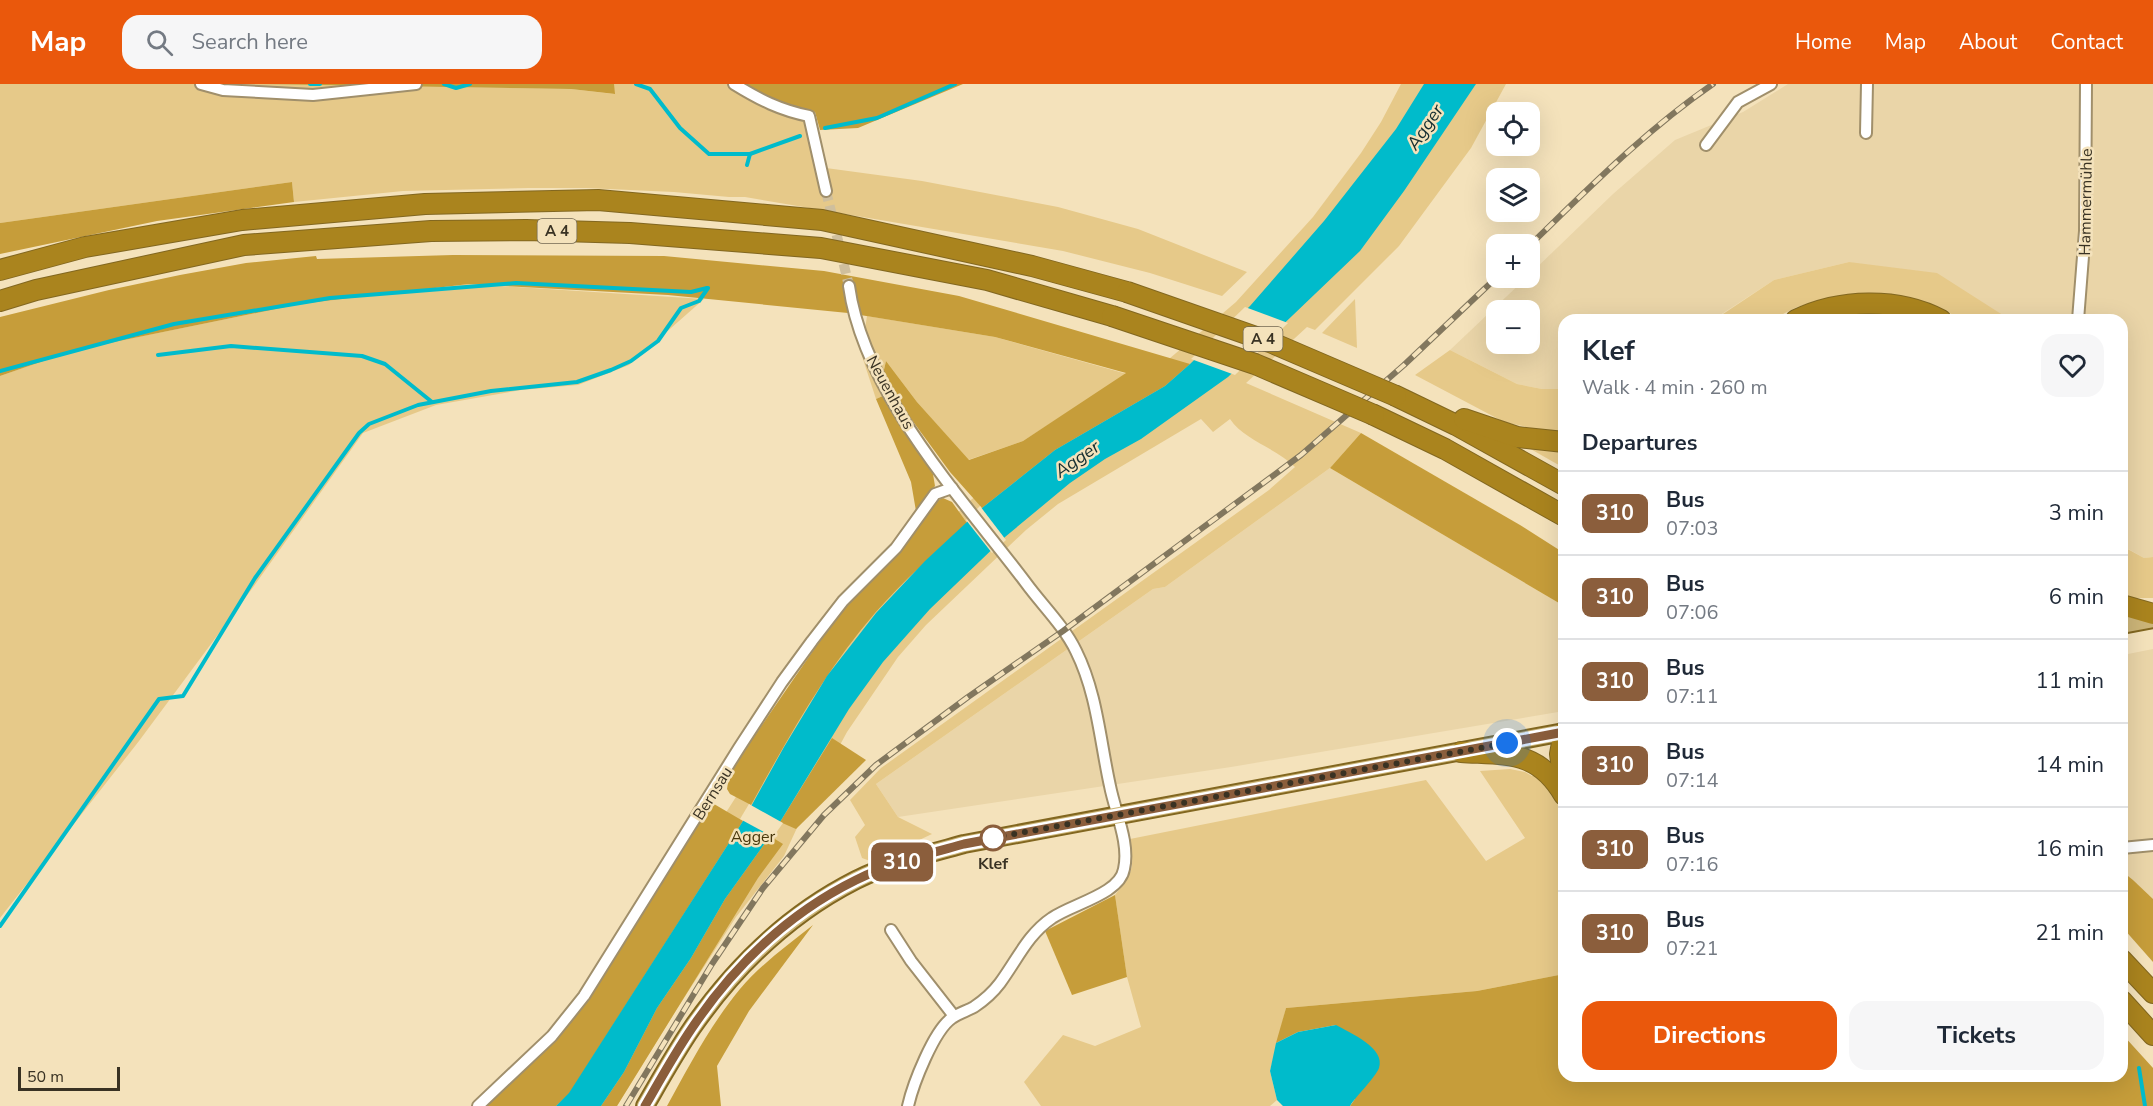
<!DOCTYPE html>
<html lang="en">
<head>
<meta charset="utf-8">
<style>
	body { margin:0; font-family:"Nunito Sans",sans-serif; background:#f6f6f7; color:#1f2937; height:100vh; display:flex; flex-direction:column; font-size:22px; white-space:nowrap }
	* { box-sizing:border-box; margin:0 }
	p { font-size:20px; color:#747a83 }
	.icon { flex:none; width:33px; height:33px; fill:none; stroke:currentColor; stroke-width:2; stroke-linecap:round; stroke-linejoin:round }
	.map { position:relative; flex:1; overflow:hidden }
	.sheet { position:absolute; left:1558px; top:230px; width:570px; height:768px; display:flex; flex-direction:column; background:#fff; border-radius:18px; box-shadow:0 6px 24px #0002 }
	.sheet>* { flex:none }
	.badge { padding:0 12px; border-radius:9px; font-size:21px; line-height:39px }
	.fabs { position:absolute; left:1486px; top:18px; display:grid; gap:12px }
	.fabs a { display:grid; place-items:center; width:54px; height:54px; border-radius:12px; background:#fff; box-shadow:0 6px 24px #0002; font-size:30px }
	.scale { position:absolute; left:18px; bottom:15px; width:102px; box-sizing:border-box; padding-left:6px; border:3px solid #393223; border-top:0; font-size:16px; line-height:21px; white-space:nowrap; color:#393223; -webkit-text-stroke:4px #f4e2bb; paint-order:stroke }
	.you { position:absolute; width:30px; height:30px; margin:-15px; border:4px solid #fff; border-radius:50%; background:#1a73e8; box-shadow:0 0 0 9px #1a73e833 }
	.map>.badge { position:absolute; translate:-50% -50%; box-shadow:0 0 0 3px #fff }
	h2 { padding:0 24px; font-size:22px; line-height:54px }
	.round { display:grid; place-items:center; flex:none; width:63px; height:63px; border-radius:18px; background:#f6f6f7 }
	.headline { display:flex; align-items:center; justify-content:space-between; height:102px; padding:0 24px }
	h1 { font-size:28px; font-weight:700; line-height:45px }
	.button { display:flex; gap:12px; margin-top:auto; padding:12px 24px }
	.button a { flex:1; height:69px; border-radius:18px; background:#ea580c; color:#fff; font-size:24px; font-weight:700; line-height:69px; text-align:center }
	.button a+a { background:#f6f6f7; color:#1f2937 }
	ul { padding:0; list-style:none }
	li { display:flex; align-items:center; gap:18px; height:84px; padding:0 24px; border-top:2px solid #e0e1e3 }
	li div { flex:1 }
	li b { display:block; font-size:22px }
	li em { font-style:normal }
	li .badge { min-width:66px; font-weight:700; text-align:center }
	header { display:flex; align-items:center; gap:36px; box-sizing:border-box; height:84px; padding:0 30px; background:#ea580c; color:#fff }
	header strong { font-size:28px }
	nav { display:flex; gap:33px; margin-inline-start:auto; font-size:21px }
	.search { width:420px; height:54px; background:#f6f6f7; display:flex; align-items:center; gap:15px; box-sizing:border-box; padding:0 21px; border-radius:18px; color:#747a83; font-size:22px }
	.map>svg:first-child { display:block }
</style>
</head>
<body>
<header>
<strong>Map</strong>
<div class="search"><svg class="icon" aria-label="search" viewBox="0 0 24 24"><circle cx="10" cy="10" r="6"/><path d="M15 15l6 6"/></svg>Search here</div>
<nav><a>Home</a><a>Map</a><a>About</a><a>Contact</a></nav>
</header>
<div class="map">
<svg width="2153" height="1022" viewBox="0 0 2153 1022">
	<rect width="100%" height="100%" fill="#f4e2bb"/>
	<g fill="#ead5a8" fill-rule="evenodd">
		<path d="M1788 0H2153V473L2144 474 2123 462 2122 236 2009 235 2008 233 1849 178 1774 196 1714 235 1564 236V305H1542L1517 300 1450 266 1526 194H1530V190L1613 110 1675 56 1743 28ZM1497 226H1530V260H1497Z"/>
		<path d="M1330 384 1564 522V627L1231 683 898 733 876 700 1153 505 1165 503Z"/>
		<path d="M2153 565V815L2133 796 2123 788V571Z"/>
	</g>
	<g fill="#e6c989">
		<path d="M0 0H252L571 5 614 10V0H727L759 19 805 36 826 84 922 97 1058 123 1138 145 1247 188 1222 212 1150 189 1063 167 745 113H729L674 108 586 104H528L403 107 294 118 292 98 0 139Z"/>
		<path d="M1401 0H1506L1471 64 1399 162 1315 246 1307 243 1246 299 1361 349 1330 384 1165 503 1153 505 876 700 898 733 932 750 873 778 862 774 855 753 865 741 850 716 881 684 1269 406 1295 383C1276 364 1244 356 1230 335L1213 348 1201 335 1058 420 1026 446 926 541 898 573 847 648 808 720 784 772 736 833 675 928 617 1022H552L681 799 801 611 928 457 972 415 1169 275 1236 218 1313 133 1361 69 1381 38Z"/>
		<path d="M1849 178 1937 189 2009 235H1962L1941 225 1915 216 1871 210 1820 216 1797 223 1773 235 1714 236 1774 196Z"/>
		<path d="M469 200 704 215 629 281 578 301 521 306 436 321 363 349 254 502 139 657 0 834V292L74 266 300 220Z"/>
		<path d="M1355 215 1357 264 1322 249Z"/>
		<path d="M1868 226 1923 236H1816Z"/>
		<path d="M848 229 852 230 885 311 876 315Z"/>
		<path d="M867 232 995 253 1127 290 1023 357 968 376 917 318 886 277 883 290 865 245Z"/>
		<path d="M1450 266 1517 300 1542 305H1564V348L1545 347 1504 338 1415 291Z"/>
		<path d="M1522 360 1564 364V384Z"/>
		<path d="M2122 462 2144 474 2153 473V514H2123Z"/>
		<path d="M1510 685 1525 688 1532 692 1538 688 1554 709 1559 721 1564 747V890L1477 907 1286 924 1270 987 1277 1016 1270 1022H1041L1024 998 1063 951 1095 962 1141 943 1127 893 1115 811C1134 788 1134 784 1130 755L1426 696 1486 777 1525 754 1480 687Z"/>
	</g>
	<g fill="#c69d3a">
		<path d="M252 0H614L615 10 571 5Z"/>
		<path d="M740 0H963L858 44 820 46 815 28 786 24Z"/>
		<path d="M292 98 294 118 157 137 0 170V139Z"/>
		<path d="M453 171 664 172 824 187 959 212 1190 280 1165 302 1055 366 982 424 950 388 898 317 883 290 886 277 917 318 969 376 1023 357 1126 289 995 253 848 229 668 211 469 200 300 220 75 266 0 292V233L109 206 180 191 246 179 316 172 317 175Z"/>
		<path d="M885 311 933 390 935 402 916 427 911 398 876 315Z"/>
		<path d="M1361 349 1520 441 1564 469V522L1330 384Z"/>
		<path d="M943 414 952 418 967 439C936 468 903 497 875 529 825 587 788 654 751 721L730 710 727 705 729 692 751 657 817 561 848 519 875 491 936 417Z"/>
		<path d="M832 654 866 676 796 745 780 738Z"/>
		<path d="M714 720 743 737 569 1010 556 1022H484L507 1002 554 955 705 727Z"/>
		<path d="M770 752 783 760 758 794 617 1022H601L624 988 657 924 691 874 725 815Z"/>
		<path d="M2123 788 2133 796 2153 815V878L2123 844Z"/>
		<path d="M1115 811 1127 893 1072 911 1045 847Z"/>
		<path d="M813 841 749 927 717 982 721 1022H667C689 982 711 940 740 905 761 880 788 861 813 841Z"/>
		<path d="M1564 890V992H2122L2123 951 2153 984V1022H1350L1355 1015 1336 941 1298 948 1276 959 1286 924 1477 907Z"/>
	</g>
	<g fill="#00bbcb">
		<path d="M1424 0H1476L1404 107 1360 167 1228 293 1141 355 1105 375 1070 399 1005 453 930 525 883 578 849 625 780 738 725 815 691 874 657 924 624 988 601 1022H556L569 1009 743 737 784 663 827 592 876 529 925 477 982 424 1055 366 1165 302 1190 280 1250 222 1324 137 1396 45Z"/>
		<path d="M1336 941C1350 949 1386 964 1379 984 1375 994 1357 1011 1350 1022H1283L1277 1016 1270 987 1276 959 1298 948Z"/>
	</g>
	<g fill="#f4e2bb">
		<path d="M1245 223 1288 239 1235 291 1191 275Z"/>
		<path d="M980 422 1006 456 992 469 966 436Z"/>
		<path d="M749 720 783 739 773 753 740 735Z"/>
	</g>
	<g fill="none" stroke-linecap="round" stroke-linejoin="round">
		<g stroke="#00bbcb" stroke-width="4">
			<path d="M310 0H320"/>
			<path d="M444 0 456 4 470 0"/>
			<path d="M636 0 650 5 680 44 709 70H750"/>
			<path d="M825 44 877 34 955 0"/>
			<path d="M747 81 750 70 800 52"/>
			<path d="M158 271 231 262 362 272 385 280 432 318"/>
			<path d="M0 287 174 240 330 214 516 199 691 208 707 204"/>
			<path d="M0 842 159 615 183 612 255 494 359 349 369 340 418 321 491 307 577 298 611 286 631 277 658 257 681 224 699 217 708 204"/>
			<path d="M2139 984 2145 1022"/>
		</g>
		<path stroke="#cfbf9d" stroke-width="10" stroke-dasharray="10 5" stroke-linecap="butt" d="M826 107 849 202"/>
		<defs>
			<g id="street">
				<path d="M201 0 223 6 313 11 416 0"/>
				<path d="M734 0C760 16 780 26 809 32L826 107"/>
				<path d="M1866 49 1867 0"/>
				<path d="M1706 61 1738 18 1771 0"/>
				<path d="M849 202C864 310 962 414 1026 499 1042 521 1064 542 1076 567 1097 609 1100 657 1110 702 1115 728 1130 759 1124 785 1120 810 1072 820 1052 834 1028 850 1017 876 1000 899 994 907 983 917 974 923 967 927 959 929 952 934 934 946 913 1000 908 1022"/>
				<path d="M2078 236 2085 147 2086 0"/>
				<path d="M2122 764 2153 761"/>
				<path d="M891 846 911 877 954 932"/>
				<path d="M478 1022 552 952 584 912 739 664 782 598 812 557 843 517 896 464 935 410 952 404"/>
			</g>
			<g id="primary">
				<path d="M2122 541 2153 535"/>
				<path d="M645 1022C660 996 675 969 692 944 735 882 789 830 856 796 890 779 928 770 964 760L1564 648"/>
			</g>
			<g id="highway">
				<path d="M0 186 85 163 242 136 425 120 598 116 822 136 1032 182 1127 208"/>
				<path d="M0 217 36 206 244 161 431 147 526 146 630 149 821 164 987 196 1112 232"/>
				<path d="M1796 236C1839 215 1898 213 1941 236"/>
				<path d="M1396 312 1456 341 1564 401"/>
				<path d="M1374 331 1445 365 1564 432"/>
				<path d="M1464 335 1517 353 1564 358"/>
				<path d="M2122 521 2153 530"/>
				<path d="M1564 648 1560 670 1564 700"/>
				<path d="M1461 668C1507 671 1538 666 1564 711"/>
				<path d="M2122 876 2153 909"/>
				<path d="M2122 917 2153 951"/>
			</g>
		</defs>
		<use href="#street" stroke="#a08f6b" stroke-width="14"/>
		<use href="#primary" stroke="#826720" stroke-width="20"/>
		<use href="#highway" stroke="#826720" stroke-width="22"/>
		<use href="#street" stroke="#fff" stroke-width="10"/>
		<use href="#primary" stroke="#ccb578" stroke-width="16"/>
		<use href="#highway" stroke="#aa841e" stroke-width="20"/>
		<defs>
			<g id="rail">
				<path d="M1530 161C1588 105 1646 46 1713 0"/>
				<path d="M626 1022 712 880 763 804 824 731 876 681 968 613 1063 547 1301 371 1404 281 1497 193"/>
			</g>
		</defs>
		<use href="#rail" stroke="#82775e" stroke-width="6"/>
		<use href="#rail" stroke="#f4e2bb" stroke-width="4" stroke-dasharray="11" stroke-linecap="butt"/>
		<defs>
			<g id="highway-bridge">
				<path d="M1127 208 1270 258 1396 312"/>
				<path d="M1112 232 1255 280 1374 331"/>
			</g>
		</defs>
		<use href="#highway-bridge" stroke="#826720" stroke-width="22" stroke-linecap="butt"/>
		<use href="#highway-bridge" stroke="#aa841e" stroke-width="20"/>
	</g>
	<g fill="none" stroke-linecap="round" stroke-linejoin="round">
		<defs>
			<path id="line" d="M645 1022C660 996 675 969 692 944 734 882 789 829 856 796 890 779 928 770 964 760L1564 648"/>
		</defs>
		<use href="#line" stroke="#fff" stroke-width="14"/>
		<use href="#line" stroke="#8b5e3c" stroke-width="9"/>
		<path stroke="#393223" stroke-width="6" stroke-dasharray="0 10.8" d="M993 754 1507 659"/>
	</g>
	<circle fill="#fff" stroke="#8b5e3c" stroke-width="3" cx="993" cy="754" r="12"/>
	<g text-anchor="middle" stroke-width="5" stroke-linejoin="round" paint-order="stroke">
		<g fill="#f4e2bb" stroke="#716751" stroke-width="1.5">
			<rect x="537.5" y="135" width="39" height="24" rx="4.5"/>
			<rect x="1243.5" y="243" width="39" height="24" rx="4.5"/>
		</g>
		<g font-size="15" font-weight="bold" fill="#393223">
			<text x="557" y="152">A 4</text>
			<text x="1263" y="260">A 4</text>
		</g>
		<g font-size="16" fill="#393223" stroke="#f4e2bb">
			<text transform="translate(2085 118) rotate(-89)" y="6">Hammermühle</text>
			<text transform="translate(891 308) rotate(61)" y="6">Neuenhaus</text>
			<text transform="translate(712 709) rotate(-58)" y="6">Bernsau</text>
		</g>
		<g font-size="16" fill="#49380e" stroke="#f4e2bb">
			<text x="753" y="758">Agger</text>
		</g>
		<g font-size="16" font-weight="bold" fill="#393223" stroke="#f4e2bb">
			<text x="993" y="785">Klef</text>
		</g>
		<g font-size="18" font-style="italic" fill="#152e31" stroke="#f4e2bb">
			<text transform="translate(1425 43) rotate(-56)" y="6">Agger</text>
			<text transform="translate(1077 375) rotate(-35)" y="6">Agger</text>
		</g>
	</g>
</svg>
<div class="fabs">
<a><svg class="icon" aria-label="locate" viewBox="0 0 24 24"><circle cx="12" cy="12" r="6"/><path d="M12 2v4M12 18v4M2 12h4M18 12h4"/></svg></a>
<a><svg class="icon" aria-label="layers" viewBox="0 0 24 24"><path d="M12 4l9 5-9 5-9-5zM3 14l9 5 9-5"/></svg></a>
<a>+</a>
<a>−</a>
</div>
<div class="scale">50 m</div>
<div class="you" style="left:1507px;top:659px"></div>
<b class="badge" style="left:902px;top:778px;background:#8b5e3c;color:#fff">310</b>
<section class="sheet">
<div class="headline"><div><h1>Klef</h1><p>Walk · 4 min · 260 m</p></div><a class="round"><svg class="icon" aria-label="heart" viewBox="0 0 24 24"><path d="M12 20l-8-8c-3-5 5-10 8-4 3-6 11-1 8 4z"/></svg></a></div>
<h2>Departures</h2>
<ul>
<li><span class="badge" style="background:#8b5e3c;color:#fff">310</span><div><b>Bus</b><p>07:03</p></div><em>3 min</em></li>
<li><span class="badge" style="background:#8b5e3c;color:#fff">310</span><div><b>Bus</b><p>07:06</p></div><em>6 min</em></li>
<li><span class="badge" style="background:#8b5e3c;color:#fff">310</span><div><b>Bus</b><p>07:11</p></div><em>11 min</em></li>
<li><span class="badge" style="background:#8b5e3c;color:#fff">310</span><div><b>Bus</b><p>07:14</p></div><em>14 min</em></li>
<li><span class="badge" style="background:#8b5e3c;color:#fff">310</span><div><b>Bus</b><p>07:16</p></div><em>16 min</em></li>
<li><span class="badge" style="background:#8b5e3c;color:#fff">310</span><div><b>Bus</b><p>07:21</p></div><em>21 min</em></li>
</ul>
<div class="button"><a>Directions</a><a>Tickets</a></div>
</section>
</div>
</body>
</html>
